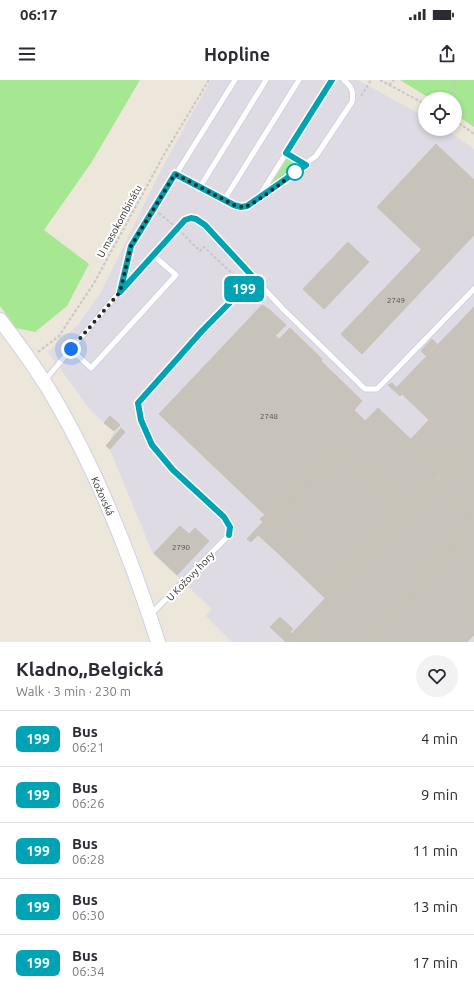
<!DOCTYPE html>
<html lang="en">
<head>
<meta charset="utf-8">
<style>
	body { margin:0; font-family:Ubuntu,sans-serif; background:#f2f2f3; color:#2b2b33; height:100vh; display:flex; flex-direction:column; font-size:15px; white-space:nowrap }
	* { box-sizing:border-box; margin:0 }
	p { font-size:13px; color:#7c7c81 }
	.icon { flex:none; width:22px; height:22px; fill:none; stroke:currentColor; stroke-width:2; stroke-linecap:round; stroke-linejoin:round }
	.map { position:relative; height:562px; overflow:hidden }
	.panel { display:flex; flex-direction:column; background:#fff; flex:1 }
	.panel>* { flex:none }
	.badge { padding:0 8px; border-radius:6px; font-size:14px; line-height:26px }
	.buttons { position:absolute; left:418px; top:12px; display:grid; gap:8px }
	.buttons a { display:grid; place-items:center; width:44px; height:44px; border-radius:50%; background:#fff; box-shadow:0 2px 6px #0003; font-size:20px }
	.you { position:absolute; width:20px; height:20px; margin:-10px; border:3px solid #fff; border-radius:50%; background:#1a73e8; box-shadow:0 0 0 6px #1a73e833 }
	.map>.badge { position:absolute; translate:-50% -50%; box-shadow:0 0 0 2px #fff }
	.round { display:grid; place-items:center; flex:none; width:42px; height:42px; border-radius:21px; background:#f2f2f3 }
	.overview { display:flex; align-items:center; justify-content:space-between; height:68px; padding:0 16px }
	h1 { font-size:19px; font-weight:700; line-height:30px }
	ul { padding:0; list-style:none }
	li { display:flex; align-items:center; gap:12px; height:56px; padding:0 16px; border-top:1px solid #e1e1e2 }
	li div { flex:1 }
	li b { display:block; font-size:15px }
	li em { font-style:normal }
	li .badge { min-width:44px; font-weight:700; text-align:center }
	.status { display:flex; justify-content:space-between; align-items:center; height:28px; padding:0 20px; background:#fff; direction:ltr }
	.status svg { height:11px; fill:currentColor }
	header { display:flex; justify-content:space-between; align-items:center; height:52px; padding:0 16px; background:#fff; font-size:18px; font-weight:700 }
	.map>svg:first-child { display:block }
</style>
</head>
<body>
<div class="status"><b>06:17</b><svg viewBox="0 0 49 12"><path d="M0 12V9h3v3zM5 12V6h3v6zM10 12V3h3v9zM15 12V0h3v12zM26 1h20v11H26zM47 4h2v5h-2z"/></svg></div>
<header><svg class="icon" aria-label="menu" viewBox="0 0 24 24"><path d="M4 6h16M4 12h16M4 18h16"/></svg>Hopline<svg class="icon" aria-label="share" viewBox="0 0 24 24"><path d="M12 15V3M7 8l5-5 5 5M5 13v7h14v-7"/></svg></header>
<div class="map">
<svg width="474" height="562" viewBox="0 0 474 562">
	<rect width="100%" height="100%" fill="#ede6da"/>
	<path fill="#dfdbe4" d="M211 0H358L425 37V49H445L474 69V562H232L206 536 212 529 153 474 108 365 114 351 91 331 48 272 78 245 101 212 163 86Z"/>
	<g fill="#a6e792">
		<path d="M0 0H140L91 83 44 150 89 184 67 226 35 252 16 248 0 226Z"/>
		<path d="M400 0H474V47L455 34V19H431Z"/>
		<path d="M287 79H290L298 84V86L272 105 271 104Z"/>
	</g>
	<g fill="#c8c3ba" stroke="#c8c3b3">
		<path d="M436 64 474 100V155L442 189 377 127Z"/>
		<path d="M348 162 369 182 324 229 303 209Z"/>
		<path d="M422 169 442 189 362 274 341 254Z"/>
		<path d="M262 225 270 230 286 245 275 256 279 259 290 248 322 279 321 281 362 321 354 330 365 341 378 328 444 391 407 431 340 368 278 434 299 453 279 474 258 455 251 462 247 459 263 442 260 439 265 435 159 334Z"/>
		<path d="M474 227V359L444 391 411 359 429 340 396 308Z"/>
		<path d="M432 259 437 264 426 276 421 271Z"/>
		<path d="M392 303 402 314 400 316 388 305Z"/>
		<path d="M110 336 120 345 114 351 104 343Z"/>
		<path d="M121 348 125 352 110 369 106 366Z"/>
		<path d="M474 359V439L435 402Z"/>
		<path d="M340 368 407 431 325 518 279 474 299 453 278 434Z"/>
		<path d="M435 402 474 439V445L367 562H320L301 544Z"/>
		<path d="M474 445V555L467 562H367Z"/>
		<path d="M180 446 189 454 195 448 209 461 177 495 154 473Z"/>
		<path d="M280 537 293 549 290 552 292 554 285 561 270 547Z"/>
		<path d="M301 544 320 562H284Z"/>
	</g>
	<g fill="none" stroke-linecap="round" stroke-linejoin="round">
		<defs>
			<g id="lane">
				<path d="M286 73 306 85"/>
				<path d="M175 95 234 125 241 127 247 126 316 76 352 22C354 12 352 7 344 0"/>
				<path d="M200 107 266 0"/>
				<path d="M258 118 332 0"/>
				<path d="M224 120 299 0"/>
				<path d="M120 211 131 166 235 0"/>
				<path d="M71 269 91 288 176 195 153 175"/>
				<path d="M45 300 120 211 185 140C194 137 198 140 205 145L254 198"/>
				<path d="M150 535 229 455 230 447 224 437 173 390 152 365 141 341 138 323C176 281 214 239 254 198L284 230 365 309H377L474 209"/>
			</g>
			<path id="secondary" d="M0 240C21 267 41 295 58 325 101 400 132 480 158 562"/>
		</defs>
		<use href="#lane" stroke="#cfd1e3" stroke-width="7"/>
		<use href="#secondary" stroke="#cfd1e3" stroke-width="16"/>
		<g stroke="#c7c7c7" stroke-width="2" stroke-dasharray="3 2" stroke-linecap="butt">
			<path d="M380 0 425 24"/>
			<path d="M389 5 394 0"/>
			<path d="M361 16 371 0"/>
			<path d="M453 19 454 0"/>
			<path d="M455 40 474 54"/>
			<path d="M159 133 173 145"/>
			<path d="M182 153 200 171 204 167 241 202"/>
			<path d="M38 272 59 256 94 203 166 71 209 0"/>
		</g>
		<use href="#lane" stroke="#fff" stroke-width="5"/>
		<use href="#secondary" stroke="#fff" stroke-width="14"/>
	</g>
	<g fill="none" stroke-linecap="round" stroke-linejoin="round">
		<defs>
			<path id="line" d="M229 455 230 447 224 437 173 390 152 365 141 340 138 323 202 251 254 198 205 145 196 139 191 138 185 140 120 212 131 166 175 94 234 125 241 127 247 126 306 85 286 73 332 0"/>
		</defs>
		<use href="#line" stroke="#fff" stroke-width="9"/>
		<use href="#line" stroke="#00a3b4" stroke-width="6"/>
		<path stroke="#292929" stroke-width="4" stroke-dasharray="0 7.2" d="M71 269 120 212 131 166 175 94 234 125C239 126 242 128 247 126 256 123 287 99 295 92"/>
	</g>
	<circle fill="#fff" stroke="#00a3b4" stroke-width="2" cx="295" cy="92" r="8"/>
	<g text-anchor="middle" stroke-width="4" stroke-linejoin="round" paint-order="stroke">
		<g font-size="8" fill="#51504d">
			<text x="396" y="223">2749</text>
			<text x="269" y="339">2748</text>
			<text x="181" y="470">2790</text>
		</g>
		<g font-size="10" fill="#292929" stroke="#fff">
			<text transform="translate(119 141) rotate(-61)" y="4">U masokombinátu</text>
			<text transform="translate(103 416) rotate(66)" y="4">Kožovská</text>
			<text transform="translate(190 496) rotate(-46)" y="4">U Kožovy hory</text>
		</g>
	</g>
</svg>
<div class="buttons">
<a><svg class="icon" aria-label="locate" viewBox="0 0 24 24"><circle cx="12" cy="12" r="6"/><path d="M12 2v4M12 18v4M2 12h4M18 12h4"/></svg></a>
</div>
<div class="you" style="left:71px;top:269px"></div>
<b class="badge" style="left:244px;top:209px;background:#00a3b4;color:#fff">199</b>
</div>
<section class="panel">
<div class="overview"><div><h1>Kladno,,Belgická</h1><p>Walk · 3 min · 230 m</p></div><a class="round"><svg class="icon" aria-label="heart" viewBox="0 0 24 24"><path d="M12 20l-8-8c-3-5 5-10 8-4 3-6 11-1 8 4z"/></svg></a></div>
<ul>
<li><span class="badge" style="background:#00a3b4;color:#fff">199</span><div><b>Bus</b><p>06:21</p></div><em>4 min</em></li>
<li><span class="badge" style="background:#00a3b4;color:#fff">199</span><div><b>Bus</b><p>06:26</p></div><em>9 min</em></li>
<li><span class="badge" style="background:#00a3b4;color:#fff">199</span><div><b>Bus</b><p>06:28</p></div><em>11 min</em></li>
<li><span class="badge" style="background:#00a3b4;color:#fff">199</span><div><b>Bus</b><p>06:30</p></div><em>13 min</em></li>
<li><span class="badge" style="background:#00a3b4;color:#fff">199</span><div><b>Bus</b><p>06:34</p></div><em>17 min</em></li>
</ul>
</section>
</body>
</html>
